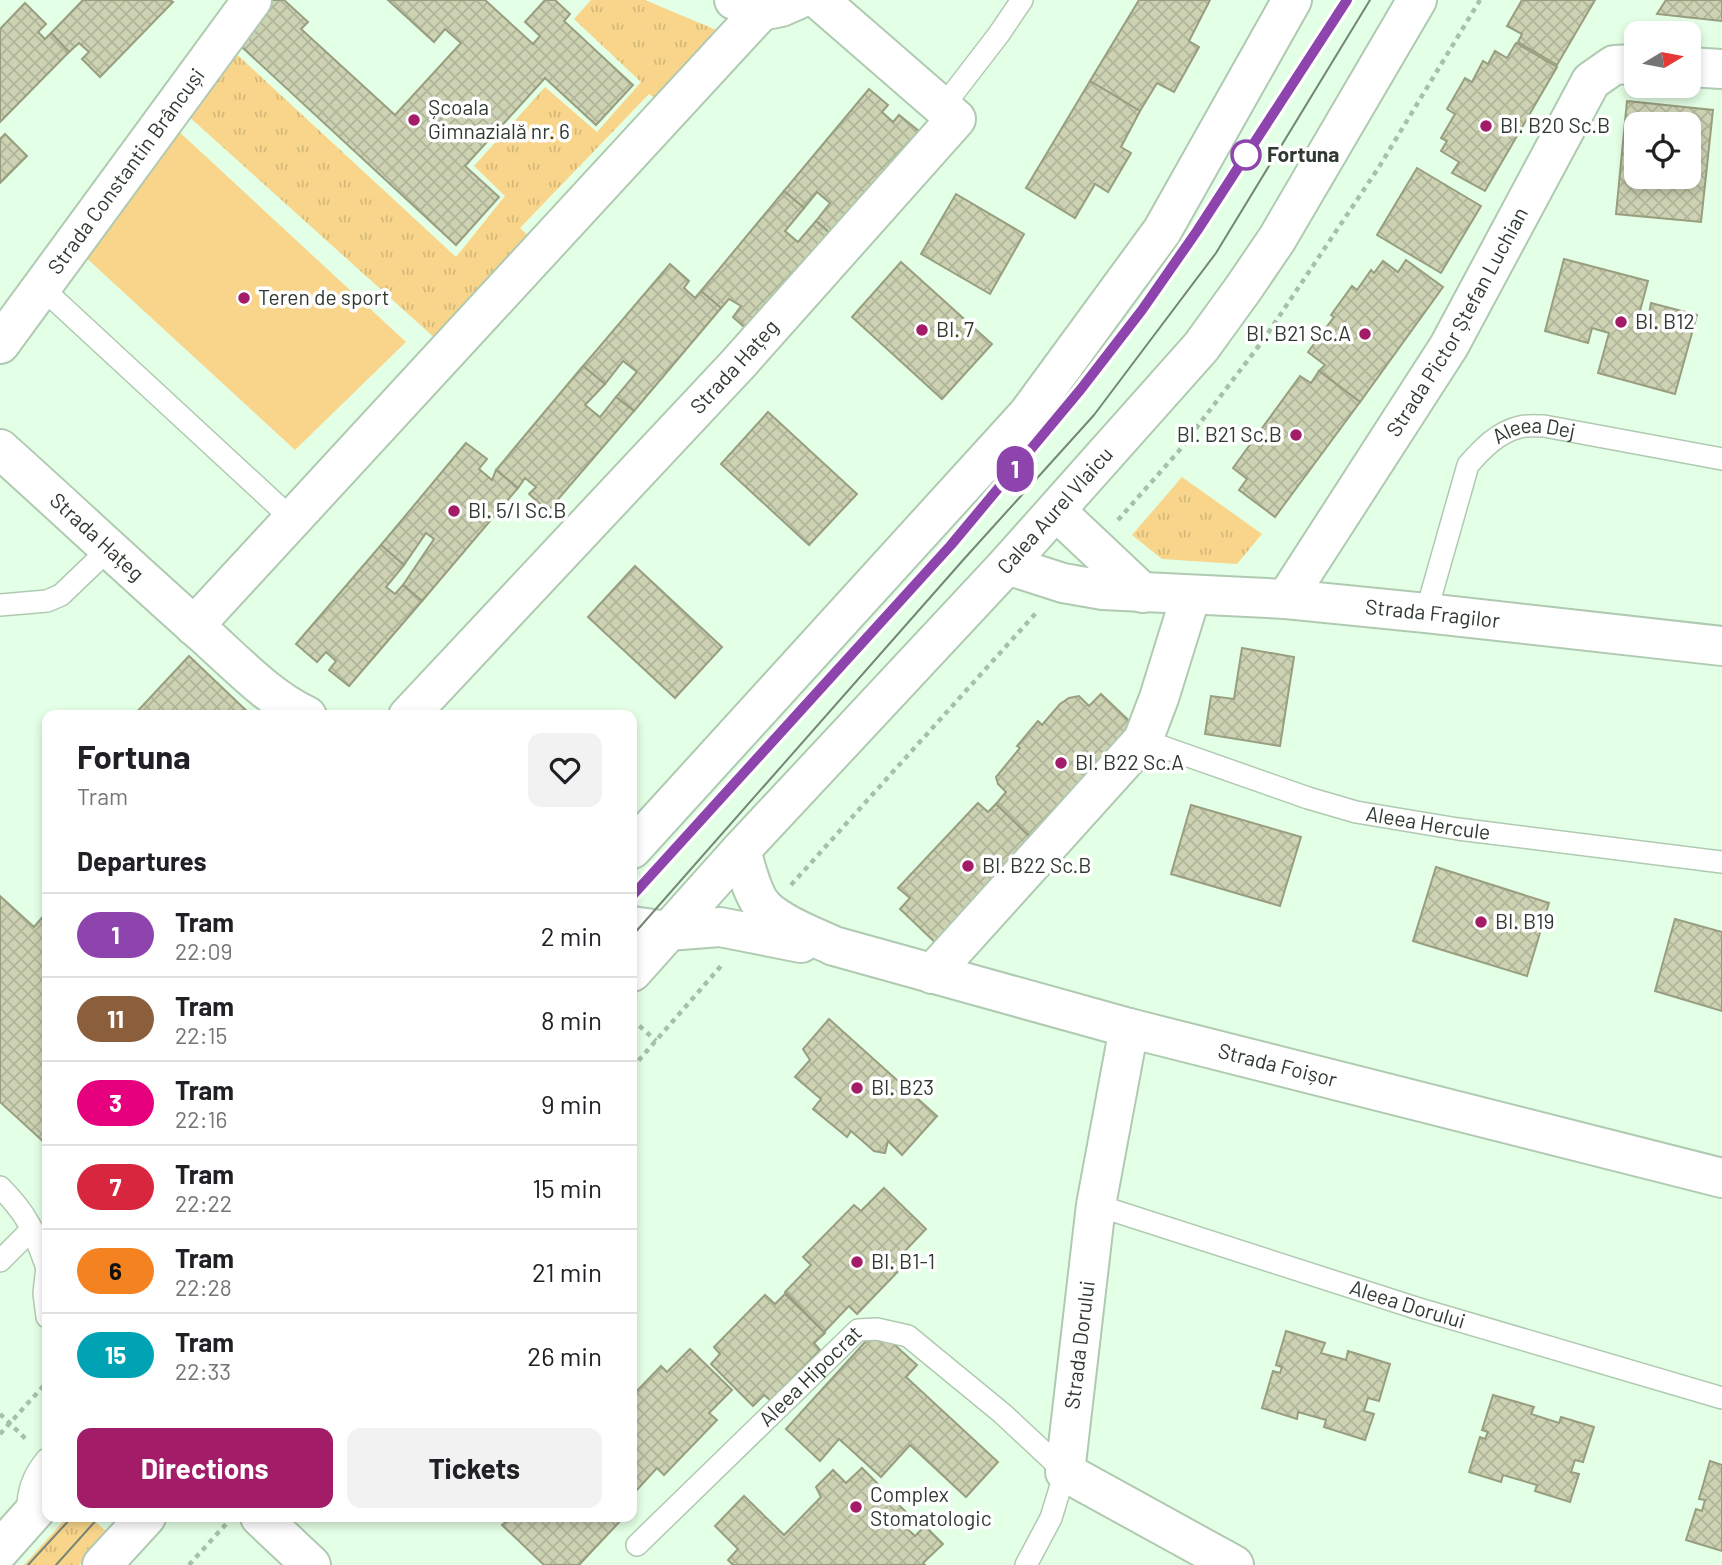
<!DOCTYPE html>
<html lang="en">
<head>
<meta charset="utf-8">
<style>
	body { margin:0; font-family:Barlow,sans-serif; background:#f2f2f2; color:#202124; height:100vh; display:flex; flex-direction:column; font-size:26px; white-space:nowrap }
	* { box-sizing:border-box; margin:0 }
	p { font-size:23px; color:#757577 }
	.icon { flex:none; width:38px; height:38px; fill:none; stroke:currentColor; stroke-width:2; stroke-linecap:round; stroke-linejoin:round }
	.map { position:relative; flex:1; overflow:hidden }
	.panel { position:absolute; left:42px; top:710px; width:595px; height:812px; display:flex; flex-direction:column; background:#fff; border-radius:14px; box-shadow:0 4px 10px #0003 }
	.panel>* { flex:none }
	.badge { padding:0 14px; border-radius:23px; font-size:24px; line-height:46px }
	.needle { width:46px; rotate:80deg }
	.tools { position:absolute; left:1624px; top:21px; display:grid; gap:14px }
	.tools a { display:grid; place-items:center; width:77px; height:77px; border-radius:14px; background:#fff; box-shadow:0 4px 10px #0003; font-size:35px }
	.map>.badge { position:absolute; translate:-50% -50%; box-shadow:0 0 0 4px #fff }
	h2 { padding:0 35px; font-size:26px; line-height:63px }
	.round { display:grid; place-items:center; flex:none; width:74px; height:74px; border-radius:14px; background:#f2f2f2 }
	.overview { display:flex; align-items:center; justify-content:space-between; height:119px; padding:0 35px }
	h1 { font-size:33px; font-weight:700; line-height:52px }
	.cta { display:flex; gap:14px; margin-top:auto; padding:14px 35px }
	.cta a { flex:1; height:80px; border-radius:14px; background:#a31c68; color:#fff; font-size:28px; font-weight:700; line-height:80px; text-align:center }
	.cta a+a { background:#f2f2f2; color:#202124 }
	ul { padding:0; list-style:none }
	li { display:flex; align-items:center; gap:21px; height:84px; padding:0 35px; border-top:2px solid #e0e0e0 }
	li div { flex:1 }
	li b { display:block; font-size:26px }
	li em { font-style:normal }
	li .badge { min-width:77px; font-weight:700; text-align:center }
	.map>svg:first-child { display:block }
</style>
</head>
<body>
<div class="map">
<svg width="1722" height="1565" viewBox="0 0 1722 1565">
	<defs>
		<pattern id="grass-tufts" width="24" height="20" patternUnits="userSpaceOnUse" patternTransform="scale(1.75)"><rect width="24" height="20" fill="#f8d58b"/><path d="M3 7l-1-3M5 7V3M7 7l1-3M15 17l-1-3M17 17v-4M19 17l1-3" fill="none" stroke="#d5b878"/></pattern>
		<pattern id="building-cross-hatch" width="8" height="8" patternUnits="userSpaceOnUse" patternTransform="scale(1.75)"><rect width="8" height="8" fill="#ccd2b2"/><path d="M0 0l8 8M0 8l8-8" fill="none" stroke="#b0b59a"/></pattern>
	</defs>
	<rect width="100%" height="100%" fill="#e3ffe5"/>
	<g fill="url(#grass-tufts)">
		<path d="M591 0H645L721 32 658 101 649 94 520 228 531 238 437 340 186 114 231 49 456 257 505 196 474 166 545 87 597 132 641 82 574 19Z"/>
		<path d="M1182 477 1262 534 1237 564 1162 559 1132 535Z"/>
		<path d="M67 1517H90L108 1533 79 1565H24Z"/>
	</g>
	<path fill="#f8d58b" d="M174 127 406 342 295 450 82 254Z"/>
	<g fill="url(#building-cross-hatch)" stroke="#989e7f" stroke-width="2" fill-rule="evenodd">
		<path d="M83 0H170L173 2 100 77 82 59 89 52 79 43 69 52 51 33Z"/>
		<path d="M265 0H284L308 22 301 29 395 115 461 43 445 29 434 42 388 0H485L533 44 540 36 525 22 545 0H555L570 14 564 21 633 85 596 125 545 78 465 166 499 197 456 245 231 37Z"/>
		<path d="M1139 0H1210L1189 41 1199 47 1174 92 1157 83 1140 111 1090 81Z"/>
		<path d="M1522 0H1595L1557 65 1518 42 1522 34 1507 26Z"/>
		<path d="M1666 0H1722V21L1657 14Z"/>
		<path d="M25 3 46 24 38 32 45 39 51 33 69 52 0 122V29Z"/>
		<path d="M1516 43 1557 67 1485 191 1452 173 1459 162 1441 151 1447 141 1441 138 1455 114 1447 109 1465 78 1472 82 1483 61 1488 64 1495 51 1507 58Z"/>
		<path d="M1090 81 1140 111 1121 147 1131 153 1108 192 1095 184 1075 218 1026 188Z"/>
		<path d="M869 89 888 105 882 112 893 122 899 115 920 132 833 236 816 221 830 203 817 192 804 208 784 191Z"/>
		<path d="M1627 101 1713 110 1701 222 1616 214ZM1636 124H1689V177H1636Z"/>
		<path d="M5 134 27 156 0 183V139Z"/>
		<path d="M1417 168 1481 206 1441 273 1377 235Z"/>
		<path d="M784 191 804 208 785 231 798 242 816 221 833 236 752 334 733 317 741 306 729 299 721 308 701 291Z"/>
		<path d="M956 194 1024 234 990 294 921 254Z"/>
		<path d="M1564 259 1648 281 1640 311 1649 314 1651 303 1697 315 1675 394 1598 373 1609 333 1592 328 1588 343 1545 331Z"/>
		<path d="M1406 260 1443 287 1360 402 1319 371 1325 365 1308 352 1334 317 1331 315 1352 286 1357 290 1371 270 1374 273 1383 261 1398 272Z"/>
		<path d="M901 262 992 344 942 399 852 317Z"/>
		<path d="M670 264 689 281 684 288 695 298 701 291 721 308 634 411 616 397 637 372 623 361 605 384 583 366Z"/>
		<path d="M583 366 605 384 585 405 600 417 616 397 634 411 548 511 529 494 536 487 525 478 518 488 496 470Z"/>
		<path d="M1319 371 1360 402 1275 517 1239 490 1247 479 1233 468 1300 376 1311 383Z"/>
		<path d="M768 412 857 494 809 545 721 464Z"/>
		<path d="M466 443 487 459 479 469 492 480 496 470 518 488 422 601 403 585 434 539 426 533 404 565 381 545Z"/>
		<path d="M381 545 404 565 386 587 395 594 403 585 422 601 349 686 329 670 336 661 326 652 317 662 296 644Z"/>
		<path d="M635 566 722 647 675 698 588 617Z"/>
		<path d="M1242 648 1294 657 1280 746 1205 734 1211 696 1234 699Z"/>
		<path d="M189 656 252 716H133Z"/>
		<path d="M1101 694 1142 733 1037 844 996 804 1006 792 998 784 996 777 1020 748 1017 746 1038 721 1042 725 1060 704 1069 698 1079 696 1089 706Z"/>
		<path d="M978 803 988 812 996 804 1037 844 940 947 900 909 910 898 898 888Z"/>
		<path d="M1191 805 1301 837 1280 906 1171 874Z"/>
		<path d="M1436 867 1549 903 1527 976 1413 941Z"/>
		<path d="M0 896 34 927 46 913 47 914V1145L0 1102Z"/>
		<path d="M1675 919 1722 932V1011L1655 991Z"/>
		<path d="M829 1019 937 1116 902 1155 888 1141 885 1153 874 1151 851 1131 847 1137 813 1109 821 1099 795 1077 810 1060 803 1049Z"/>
		<path d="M884 1188 926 1229 903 1253 910 1259 857 1314 849 1306 824 1332 785 1292 811 1265 803 1257 854 1205 861 1211Z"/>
		<path d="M785 1294 825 1333 814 1343 820 1350 771 1401 764 1395 753 1406 711 1364 720 1354 714 1347 765 1295 775 1304Z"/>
		<path d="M877 1329 917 1365 906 1377 998 1462 966 1497 910 1445 881 1477 839 1439 820 1461 786 1429Z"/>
		<path d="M1286 1331 1325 1343 1321 1353 1346 1360 1348 1351 1390 1364 1379 1401 1368 1398 1364 1411 1374 1414 1365 1440 1324 1427 1326 1420 1298 1412 1297 1419 1262 1408 1273 1371 1280 1373 1282 1367 1276 1365Z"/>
		<path d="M690 1349 732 1390 709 1413 717 1420 664 1475 657 1468 635 1492 632 1490V1396L661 1366 667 1372Z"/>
		<path d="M1493 1395 1534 1407 1531 1414 1559 1423 1561 1417 1594 1427 1583 1462 1575 1460 1571 1472 1579 1474 1570 1502 1535 1491 1537 1485 1503 1475 1501 1482 1469 1472 1480 1437 1485 1439 1488 1432 1482 1430Z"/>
		<path d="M1710 1461 1722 1465V1551L1686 1540 1696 1509 1702 1511 1705 1500 1699 1499Z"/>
		<path d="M862 1468 911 1517 903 1525 915 1536 925 1526 943 1544 923 1563 925 1565H733L728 1560 738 1549 715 1526 744 1496 784 1535 821 1497 816 1487 833 1470 846 1483Z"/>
		<path d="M512 1517H624L579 1565H544L502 1525Z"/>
	</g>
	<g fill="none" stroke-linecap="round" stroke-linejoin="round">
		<defs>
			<g id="lane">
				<path d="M955 117 949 99 999 34 1022 0"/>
				<path d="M41 287 292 519"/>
				<path d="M0 605 47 601 61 595 110 548"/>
				<path id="s1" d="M1426 613 1468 465C1482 449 1498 432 1520 427 1527 425 1536 426 1544 426L1722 459"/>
				<path id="s2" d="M1143 740 1308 798 1356 812 1458 829 1722 862"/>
				<path d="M0 1187C28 1215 34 1231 47 1268"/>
				<path id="s3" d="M1096 1205 1416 1308 1722 1398"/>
				<path d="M0 1261 32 1229"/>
				<path d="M47 1267 44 1293 47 1317"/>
				<path d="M28 1512C27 1492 34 1474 47 1459"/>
				<path id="s4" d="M637 1545 858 1330 877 1329 908 1336 1003 1414 1065 1472 1051 1518 1026 1565"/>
			</g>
			<g id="street">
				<path d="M734 0 761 11 781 7 797 0"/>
				<path d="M1689 67 1722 69"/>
				<path id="s5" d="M0 344 252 0"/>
				<path d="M1056 511 1143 593"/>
				<path id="s6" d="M1007 565 1063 583 1103 590 1286 599 1426 613 1722 646"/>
				<path id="s7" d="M1286 599 1449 346 1591 81 1614 65 1636 64"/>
				<path d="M194 626 761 11"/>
				<path id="s8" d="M408 716 738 364 956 119 819 0"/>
				<path id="s9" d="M741 850C746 867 750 886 759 901 771 921 813 936 834 946L1129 1028 1722 1178"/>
				<path d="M668 931 720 927 801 943"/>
				<path d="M932 974 1143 740 1159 698 1191 595"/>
				<path d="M1129 1028 1096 1205 1065 1472 1234 1565"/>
				<path d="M260 1517 311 1565"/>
			</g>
			<g id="secondary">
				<path id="s10" d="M0 449C69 511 137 575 207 637 238 665 269 698 307 716"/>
				<path d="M632 926 668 931"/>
			</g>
			<g id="primary">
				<path d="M632 849 1028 414 1162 231 1292 0"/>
				<path id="s11" d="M632 972 741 850 1007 565 1201 347 1243 289 1277 239 1417 0"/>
				<path d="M0 1550 47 1497"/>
				<path d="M102 1565 146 1517"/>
			</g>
		</defs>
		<use href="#lane" stroke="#b0cab2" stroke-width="24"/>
		<use href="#street" stroke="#b0cab2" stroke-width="42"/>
		<use href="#secondary" stroke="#b0cab2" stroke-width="42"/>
		<use href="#primary" stroke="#b0cab2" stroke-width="42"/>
		<g stroke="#a8bfaa" stroke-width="4.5" stroke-dasharray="5 5" stroke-linecap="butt">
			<path d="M1118 520 1178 452 1264 339 1379 167 1480 0"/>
			<path d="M791 885 1036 613"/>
			<path d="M632 1019 656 1041"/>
			<path d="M632 1068 721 966"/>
			<path d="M0 1414 27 1440"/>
			<path d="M0 1434 47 1382"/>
			<path d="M189 1565 226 1524"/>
		</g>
		<use href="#lane" stroke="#fff" stroke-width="21"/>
		<use href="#street" stroke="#fff" stroke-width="38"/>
		<use href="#secondary" stroke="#fff" stroke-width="38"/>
		<use href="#primary" stroke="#fff" stroke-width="38"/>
		<g stroke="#758676" stroke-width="2">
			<path d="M632 896 951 545 1081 389 1142 310 1197 231 1347 0"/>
			<path d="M632 936 964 559 1094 415 1216 253 1370 0"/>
			<path d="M28 1565 72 1517"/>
			<path d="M56 1565 99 1517"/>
		</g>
	</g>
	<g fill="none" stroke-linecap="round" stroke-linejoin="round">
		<defs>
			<path id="line" d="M632 896 951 545 1081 389 1142 310 1197 231 1347 0"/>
		</defs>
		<use href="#line" stroke="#fff" stroke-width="16"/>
		<use href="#line" stroke="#8e44ad" stroke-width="10"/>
	</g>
	<g fill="#a31c68" stroke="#fff" stroke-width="2.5">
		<circle cx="414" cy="120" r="7"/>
		<circle cx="1486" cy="126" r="7"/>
		<circle cx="244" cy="298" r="7"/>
		<circle cx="1621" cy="322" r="7"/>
		<circle cx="922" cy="330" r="7"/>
		<circle cx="1365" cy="334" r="7"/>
		<circle cx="1296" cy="435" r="7"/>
		<circle cx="454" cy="511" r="7"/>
		<circle cx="1061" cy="763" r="7"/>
		<circle cx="968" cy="866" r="7"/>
		<circle cx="1481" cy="922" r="7"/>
		<circle cx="857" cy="1088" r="7"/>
		<circle cx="857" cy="1262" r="7"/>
		<circle cx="856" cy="1507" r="7"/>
	</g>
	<circle fill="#fff" stroke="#8e44ad" stroke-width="3.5" cx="1246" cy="155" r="14"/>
	<g text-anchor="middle" stroke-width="7" stroke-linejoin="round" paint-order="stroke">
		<g font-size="21" fill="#303a31" stroke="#fff" text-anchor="start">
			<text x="428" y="115">Școala<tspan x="428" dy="24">Gimnazială nr. 6</tspan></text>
			<text x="1500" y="133">Bl. B20 Sc.B</text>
			<text x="258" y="305">Teren de sport</text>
			<text x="1635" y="329">Bl. B12</text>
			<text x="936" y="337">Bl. 7</text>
			<text x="1351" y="341" text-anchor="end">Bl. B21 Sc.A</text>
			<text x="1282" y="442" text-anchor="end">Bl. B21 Sc.B</text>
			<text x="468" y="518">Bl. 5/I Sc.B</text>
			<text x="1075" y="770">Bl. B22 Sc.A</text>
			<text x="982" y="873">Bl. B22 Sc.B</text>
			<text x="1495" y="929">Bl. B19</text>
			<text x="871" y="1095">Bl. B23</text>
			<text x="871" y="1269">Bl. B1-1</text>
			<text x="870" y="1502">Complex<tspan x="870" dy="24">Stomatologic</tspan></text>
		</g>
		<g font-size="21" font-weight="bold" fill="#303a31" stroke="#fff" text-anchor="start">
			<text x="1267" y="162">Fortuna</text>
		</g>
		<g font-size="21" fill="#303a31" stroke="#fff">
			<text dy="7" stroke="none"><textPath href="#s5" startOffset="214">Strada Constantin Brâncuși</textPath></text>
			<text dy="7" stroke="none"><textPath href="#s7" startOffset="326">Strada Pictor Ștefan Luchian</textPath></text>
			<text dy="7" stroke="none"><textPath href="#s8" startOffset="478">Strada Hațeg</textPath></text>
			<text dy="7" stroke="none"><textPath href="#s1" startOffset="233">Aleea Dej</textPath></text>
			<text dy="7" stroke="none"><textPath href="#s11" startOffset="626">Calea Aurel Vlaicu</textPath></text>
			<text dy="7" stroke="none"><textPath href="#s10" startOffset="131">Strada Hațeg</textPath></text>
			<text dy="7" stroke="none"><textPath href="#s6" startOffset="430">Strada Fragilor</textPath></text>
			<text dy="7" stroke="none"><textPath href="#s2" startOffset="298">Aleea Hercule</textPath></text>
			<text dy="7" stroke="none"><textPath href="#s9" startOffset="602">Strada Foișor</textPath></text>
			<text dy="7" stroke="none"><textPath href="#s3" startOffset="327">Aleea Dorului</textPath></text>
			<text transform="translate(1080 1345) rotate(-83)" y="7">Strada Dorului</text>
			<text dy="7" stroke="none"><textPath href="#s4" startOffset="242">Aleea Hipocrat</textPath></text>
		</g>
	</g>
</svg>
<div class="tools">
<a><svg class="needle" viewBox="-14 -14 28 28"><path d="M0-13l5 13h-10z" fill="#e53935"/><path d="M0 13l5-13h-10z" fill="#757577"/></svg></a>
<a><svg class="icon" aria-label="locate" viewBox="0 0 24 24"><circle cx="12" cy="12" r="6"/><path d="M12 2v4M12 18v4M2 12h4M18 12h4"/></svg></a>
</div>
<b class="badge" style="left:1015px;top:469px;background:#8e44ad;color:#fff">1</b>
<section class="panel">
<div class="overview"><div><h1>Fortuna</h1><p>Tram</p></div><a class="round"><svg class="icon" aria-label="heart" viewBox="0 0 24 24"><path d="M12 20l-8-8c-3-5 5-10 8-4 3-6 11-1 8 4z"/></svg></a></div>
<h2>Departures</h2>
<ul>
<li><span class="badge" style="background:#8e44ad;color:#fff">1</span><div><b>Tram</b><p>22:09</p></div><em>2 min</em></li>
<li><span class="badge" style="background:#8b5e3c;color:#fff">11</span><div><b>Tram</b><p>22:15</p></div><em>8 min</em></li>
<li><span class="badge" style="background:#e6007e;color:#fff">3</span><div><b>Tram</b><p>22:16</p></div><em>9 min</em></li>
<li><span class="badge" style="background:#d7263d;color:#fff">7</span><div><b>Tram</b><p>22:22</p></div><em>15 min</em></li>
<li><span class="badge" style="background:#f58220;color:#111">6</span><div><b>Tram</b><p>22:28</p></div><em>21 min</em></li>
<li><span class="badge" style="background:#00a3b4;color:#fff">15</span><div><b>Tram</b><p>22:33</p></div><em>26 min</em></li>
</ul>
<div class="cta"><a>Directions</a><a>Tickets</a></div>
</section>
</div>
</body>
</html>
